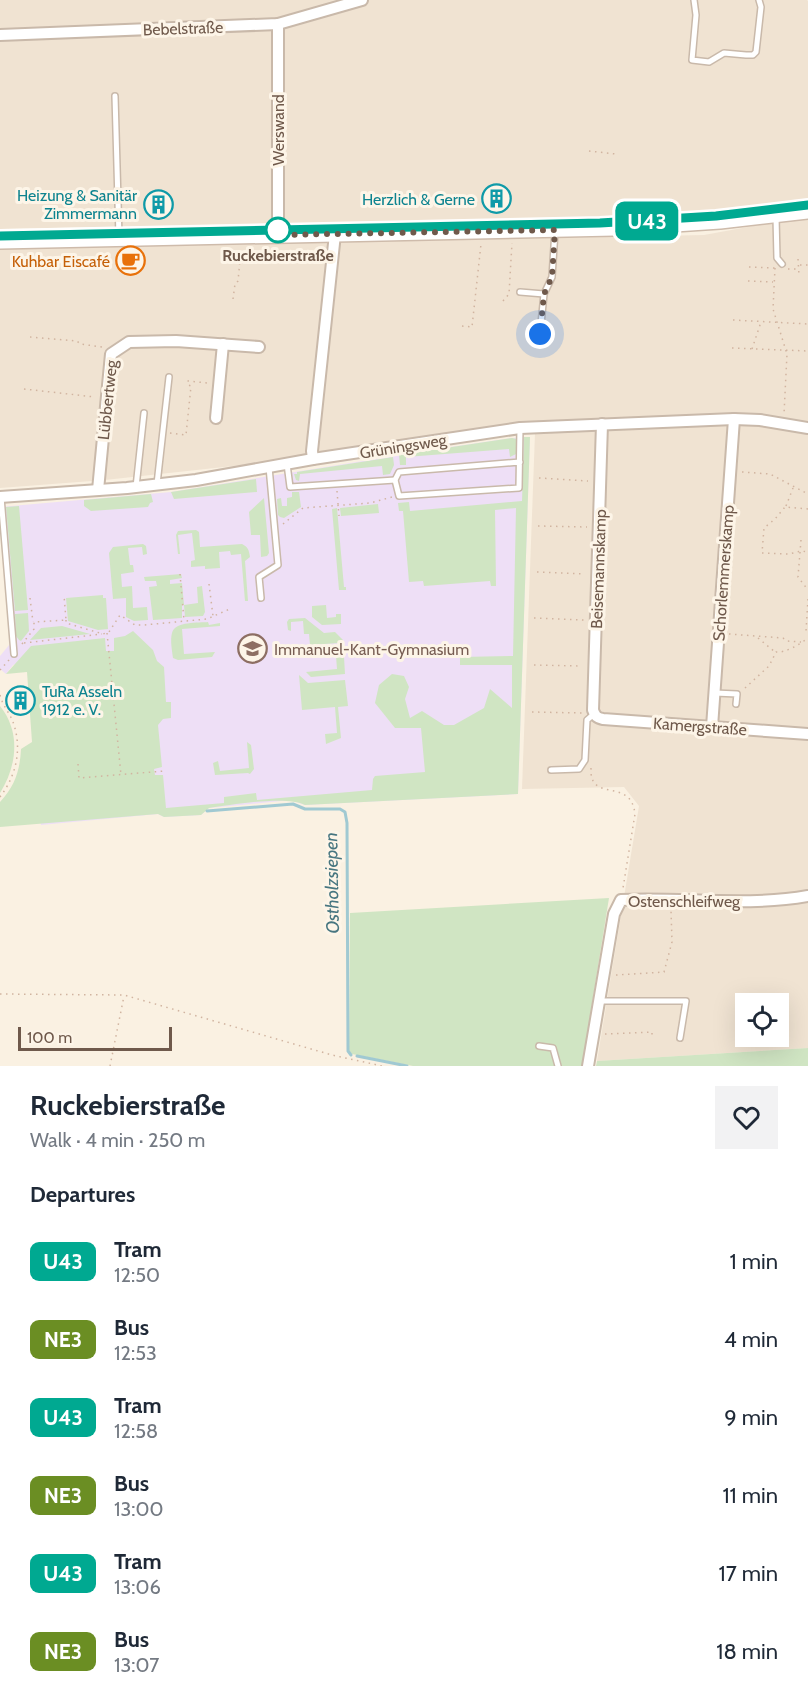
<!DOCTYPE html>
<html lang="en">
<head>
<meta charset="utf-8">
<style>
	body { margin:0; font-family:Cabin,sans-serif; background:#f2f2f3; color:#1f2937; height:100vh; display:flex; flex-direction:column; font-size:22px; white-space:nowrap }
	* { box-sizing:border-box; margin:0 }
	p { font-size:20px; color:#747a83 }
	.icon { flex:none; width:33px; height:33px; fill:none; stroke:currentColor; stroke-width:2; stroke-linecap:round; stroke-linejoin:round }
	.map { position:relative; height:1066px; overflow:hidden }
	.sheet { display:flex; flex-direction:column; background:#fff; flex:1 }
	.sheet>* { flex:none }
	.badge { padding:0 12px; border-radius:9px; font-size:21px; line-height:39px }
	.buttons { position:absolute; left:735px; top:993px; display:grid; gap:12px }
	.buttons a { display:grid; place-items:center; width:54px; height:54px; border-radius:0px; background:#fff; box-shadow:0 6px 24px #0002; font-size:30px }
	.scale { position:absolute; left:18px; bottom:15px; width:154px; box-sizing:border-box; padding-left:6px; border:3px solid #6f594b; border-top:0; font-size:16px; line-height:21px; white-space:nowrap; color:#6f594b; -webkit-text-stroke:4px #fdf5e8; paint-order:stroke }
	.you { position:absolute; width:30px; height:30px; margin:-15px; border:4px solid #fff; border-radius:50%; background:#1a73e8; box-shadow:0 0 0 9px #1a73e833 }
	.map>.badge { position:absolute; translate:-50% -50%; box-shadow:0 0 0 3px #fff }
	h2 { padding:0 30px; font-size:22px; line-height:54px }
	.round { display:grid; place-items:center; flex:none; width:63px; height:63px; border-radius:0px; background:#f2f2f3 }
	.summary { display:flex; align-items:center; justify-content:space-between; height:102px; padding:0 30px }
	h1 { font-size:28px; font-weight:700; line-height:45px }
	ul { padding:0; list-style:none }
	li { display:flex; align-items:center; gap:18px; height:78px; padding:0 30px }
	li div { flex:1 }
	li b { display:block; font-size:22px }
	li em { font-style:normal }
	li .badge { min-width:66px; font-weight:700; text-align:center }
	.map>svg:first-child { display:block }
</style>
</head>
<body>
<div class="map">
<svg width="808" height="1066" viewBox="0 0 808 1066">
	<rect width="100%" height="100%" fill="#faf1e2"/>
	<g fill="#f0e3d2" fill-rule="evenodd">
		<path d="M0 0H807L808 1V199L726 209 574 218 0 229Z"/>
		<path d="M808 216V1048L597 1061 639 806 624 787 522 789 535 433 105 480 0 488V249L704 235ZM746 1004H778V1036H746Z"/>
	</g>
	<path fill="#eedff6" d="M530 437 518 794 305 805 293 801H281L209 808 201 815 164 817 158 814 41 825 28 660 13 665 6 674 0 669V656L10 644 0 507 171 492 437 449 512 438Z"/>
	<g fill="#d0e5c3">
		<path d="M524 437H530L518 794 305 805C286 795 232 805 209 808L201 815 164 817 158 814 0 827V802C15 786 20 770 21 749L32 742 27 672 6 674 31 646 105 638 106 651H114V638L125 636 133 631 153 650 157 661 164 667 166 702H171V718L163 719 158 725 162 767 154 769 155 775H163L166 808 224 803V797L256 793 257 800 372 790 373 779 375 776 425 772 421 728H395L375 703 379 685 392 674 404 676 409 687 405 699 410 718 422 711 444 725H454L484 708 490 689 512 708V665H460V657L513 656 516 508 495 510 496 586H491L490 581 424 586 423 581 409 582 403 511H399L398 503 409 502 410 511 522 501Z"/>
		<path d="M512 438 517 439 516 454 510 457 509 449 406 457V465H400L399 455Z"/>
		<path d="M393 457 394 465 390 474 383 475 382 466 300 474 299 481 296 480 294 474H297V472Z"/>
		<path d="M256 479 257 492 174 499 171 492Z"/>
		<path d="M292 492H299L301 507 284 518 280 517 278 515 277 499 281 498 282 506H287V498L292 497Z"/>
		<path d="M151 494 153 502 150 503 148 507 91 511 84 506V500Z"/>
		<path d="M264 498 269 553 267 556 261 557 260 535H251L249 512Z"/>
		<path d="M378 504 379 513 341 516 340 508Z"/>
		<path d="M19 506 28 610 15 611 6 507Z"/>
		<path d="M337 508 344 587H346V590H339L332 509Z"/>
		<path d="M196 530 199 532 200 547 242 544C248 547 249 550 250 557L245 561 248 601H245L241 554 231 555 230 551 219 552 220 568 205 569V566L191 567V561L195 560 192 533 178 535 180 554H178L176 535 178 531Z"/>
		<path d="M143 544 146 546 147 554 143 555 142 547 128 548 130 565H133L134 572 121 574 122 587 132 586 133 608 147 607 148 620 134 621 126 617V598L113 599 109 553 113 547Z"/>
		<path d="M181 574 182 578 170 580V584L182 583 184 605 198 603 197 587 202 586 205 612 203 616 185 617 184 605H182V618L153 620 149 587 157 586 156 581H145L144 577Z"/>
		<path d="M103 595V598H106L108 629 98 630 68 621 66 598Z"/>
		<path d="M326 605 327 618 336 617V614H341V624L322 625 312 617V606Z"/>
		<path d="M28 613 29 631 21 641 19 640 16 636 15 614Z"/>
		<path d="M305 618 324 633 335 632 343 640 345 674 311 677 306 672 337 669 336 656H340L339 643 310 645 309 634H304L303 621 291 622V631L288 630 287 622 289 619Z"/>
		<path d="M208 622 209 625 220 623V626L182 629 184 654 215 652 212 657 178 660 173 658C172 650 170 640 172 633 175 621 199 623 208 622Z"/>
		<path d="M62 626 90 634 30 640 41 628Z"/>
		<path d="M299 675 308 683 345 680 348 706 338 707 341 738 326 744 325 734 337 733 335 707 302 710Z"/>
		<path d="M0 706C21 732 17 766 0 793Z"/>
		<path d="M247 742 251 745 254 769 250 774 248 773 215 775 213 763 218 761 220 771 249 768Z"/>
		<path d="M609 898 582 1066H413L352 1054 349 1051 350 913Z"/>
		<path d="M808 1048V1066H596L597 1061Z"/>
	</g>
	<g fill="none" stroke-linecap="round" stroke-linejoin="round">
		<g stroke="#a0c9d2" stroke-width="3">
			<path d="M207 811 293 804 305 809H340L345 812 347 823 348 1051 351 1055"/>
			<path d="M357 1056 407 1066"/>
		</g>
		<defs>
			<g id="lane">
				<path d="M694 0 696 15 692 60 709 62 724 53 746 55H753L756 52 761 7 759 0"/>
				<path d="M115 96 119 237"/>
				<path d="M776 217 777 258 782 264"/>
				<path d="M520 292 544 294"/>
				<path d="M540 334 544 294 552 277 555 231"/>
				<path d="M520 462 399 472 395 480 399 496 519 488 520 428"/>
				<path d="M287 464 290 487 395 480"/>
				<path d="M157 484 169 377"/>
				<path d="M136 487 144 413"/>
				<path d="M1 497 14 654"/>
				<path d="M261 598 259 577 278 565 269 467"/>
				<path d="M715 693 737 694 736 704"/>
				<path d="M551 770 579 769 585 760 587 720 594 714"/>
				<path d="M600 1001H686L680 1038"/>
				<path d="M539 1046 553 1048 558 1066"/>
			</g>
			<g id="street">
				<path d="M0 35 278 24 362 0"/>
				<path d="M278 235V24"/>
				<path d="M216 418 223 344"/>
				<path d="M602 424 593 710C595 716 597 718 603 719L808 734"/>
				<path d="M313 459 312 451 335 234"/>
				<path d="M98 490 111 354 129 342 176 341 259 347"/>
				<path d="M0 497 127 488 196 480 313 459 520 428 734 419 760 420 808 428"/>
				<path d="M712 727 734 419"/>
				<path d="M588 1066 614 914 621 900C683 897 746 907 808 896"/>
			</g>
			<path id="secondary" d="M0 241 615 228 720 221 808 211"/>
		</defs>
		<use href="#lane" stroke="#c9b9aa" stroke-width="8"/>
		<use href="#street" stroke="#c9b9aa" stroke-width="14"/>
		<use href="#secondary" stroke="#cebbab" stroke-width="18"/>
		<g stroke="#d1b4a0" stroke-width="1.5" stroke-dasharray="1.5 4.5" stroke-linecap="butt">
			<path d="M589 151 616 154"/>
			<path d="M798 259 799 275"/>
			<path d="M800 265H808"/>
			<path d="M749 267 775 268"/>
			<path d="M775 268 773 309 787 354 784 414"/>
			<path d="M788 269H799"/>
			<path d="M748 281 773 282"/>
			<path d="M233 299 235 284 238 281 241 250"/>
			<path d="M503 301 509 294 512 243"/>
			<path d="M733 320 808 324"/>
			<path d="M462 326 472 327 481 244"/>
			<path d="M30 337 77 341 80 344 102 347"/>
			<path d="M732 348 808 351"/>
			<path d="M752 349 761 322"/>
			<path d="M24 389 95 397"/>
			<path d="M170 433 186 435 191 386 188 385V381L208 383"/>
			<path d="M742 472 770 474 808 494"/>
			<path d="M539 478 588 481"/>
			<path d="M337 491 339 516"/>
			<path d="M786 506 793 488"/>
			<path d="M808 509 785 507 775 519 764 528 762 553 789 554 801 551 808 552"/>
			<path d="M283 524 303 508 370 503 392 497"/>
			<path d="M538 526 587 527"/>
			<path d="M801 540 798 577 808 590"/>
			<path d="M537 572 585 574"/>
			<path d="M180 574 184 620"/>
			<path d="M209 584 213 616"/>
			<path d="M30 598 33 622"/>
			<path d="M808 599 806 631 808 634"/>
			<path d="M534 618 584 620"/>
			<path d="M66 620V623L103 634 109 632 120 615 135 625H144L207 619 232 608"/>
			<path d="M107 633 121 775"/>
			<path d="M729 634 783 638 787 641 801 642"/>
			<path d="M758 638 775 652"/>
			<path d="M24 643 102 634"/>
			<path d="M22 644 34 629V622L66 620 64 595"/>
			<path d="M534 665 582 666"/>
			<path d="M0 670 9 660"/>
			<path d="M745 688 769 666 776 652C786 653 800 644 808 638"/>
			<path d="M0 695C3 707 11 714 14 725 22 750 16 776 0 797"/>
			<path d="M532 712 582 713"/>
			<path d="M78 764 79 778 164 771"/>
			<path d="M591 768C589 804 631 776 635 814L623 888"/>
			<path d="M616 975 664 972 672 942 671 910"/>
			<path d="M0 994 124 995 332 1055 382 1066"/>
			<path d="M605 1034 652 1032V1035"/>
			<path d="M110 1066 124 996"/>
		</g>
		<use href="#lane" stroke="#fff" stroke-width="5"/>
		<use href="#street" stroke="#fff" stroke-width="10"/>
		<use href="#secondary" stroke="#fff" stroke-width="15"/>
		<path stroke="#b4a3c1" stroke-width="1.5" d="M0 236 600 223 716 216 808 205"/>
	</g>
	<g fill="none" stroke-linecap="round" stroke-linejoin="round">
		<defs>
			<path id="line" d="M0 236 600 223 716 216 808 205"/>
		</defs>
		<use href="#line" stroke="#fff" stroke-width="14"/>
		<use href="#line" stroke="#00a991" stroke-width="9"/>
		<path stroke="#6f594b" stroke-width="6" stroke-dasharray="0 10.8" d="M278 230V235L555 230 552 277 544 294 540 334"/>
	</g>
	<defs>
		<symbol id="building-ring" viewBox="-11 -11 22 22"><circle r="9.5" fill="#fdf5e8" stroke="#0f9aa8" stroke-width="1.5"/><path d="M-4-6H4V6H1V3H-1V6H-4ZM-2.5-4.3h1.7v1.8h-1.7ZM.8-4.3h1.7v1.8H.8ZM-2.5-1h1.7V.8h-1.7ZM.8-1h1.7V.8H.8Z" fill="#0f9aa8"/></symbol>
		<symbol id="cafe-ring" viewBox="-11 -11 22 22"><circle r="9.5" fill="#fdf5e8" stroke="#e8710a" stroke-width="1.5"/><path d="M-5.5-4.5H6V0H3Q3 3.5 0 3.5H-2.5Q-5.5 3.5-5.5 0ZM3-3.2v2h1.7v-2ZM-6 4.5H4V6H-6Z" fill="#e8710a"/></symbol>
		<symbol id="school-ring" viewBox="-11 -11 22 22"><circle r="9.5" fill="#fdf5e8" stroke="#8d6e63" stroke-width="1.5"/><path d="M0-5L7-2L0 1L-7-2ZM-4 1L0 2.5L4 1V4Q0 6-4 4Z" fill="#8d6e63"/></symbol>
	</defs>
	<g fill-rule="evenodd">
		<use href="#building-ring" x="480" y="182" width="33" height="33"/>
		<use href="#building-ring" x="142" y="188" width="33" height="33"/>
		<use href="#cafe-ring" x="114" y="244" width="33" height="33"/>
		<use href="#school-ring" x="236" y="632" width="33" height="33"/>
		<use href="#building-ring" x="4" y="684" width="33" height="33"/>
	</g>
	<circle fill="#fff" stroke="#00a991" stroke-width="3" cx="278" cy="230" r="12"/>
	<g text-anchor="middle" stroke-width="6" stroke-linejoin="round" paint-order="stroke">
		<g font-size="16" fill="#6f594b" stroke="#fdf5e8">
			<text transform="translate(183 28) rotate(-2)" y="6">Bebelstraße</text>
			<text transform="translate(278 130) rotate(-90)" y="6">Werswand</text>
			<text transform="translate(107 400) rotate(-84)" y="6">Lübbertweg</text>
			<text transform="translate(403 446) rotate(-9)" y="6">Grüningsweg</text>
			<text transform="translate(598 569) rotate(-88)" y="6">Beisemannskamp</text>
			<text transform="translate(723 573) rotate(-86)" y="6">Schorlemmerskamp</text>
			<text transform="translate(700 726) rotate(4)" y="6">Kamergstraße</text>
			<text x="684" y="907">Ostenschleifweg</text>
		</g>
		<g font-size="16" fill="#0d838f" stroke="#fdf5e8" text-anchor="end">
			<text x="137" y="201">Heizung &amp; Sanitär<tspan x="137" dy="18">Zimmermann</tspan></text>
			<text x="475" y="205">Herzlich &amp; Gerne</text>
			<text x="42" y="697" text-anchor="start">TuRa Asseln<tspan x="42" dy="18">1912 e. V.</tspan></text>
		</g>
		<g font-size="16" font-weight="bold" fill="#6f594b" stroke="#fdf5e8">
			<text x="278" y="261">Ruckebierstraße</text>
		</g>
		<g font-size="16" fill="#c56008" stroke="#fdf5e8" text-anchor="end">
			<text x="110" y="267">Kuhbar Eiscafé</text>
		</g>
		<g font-size="16" fill="#785e54" stroke="#fdf5e8" text-anchor="start">
			<text x="274" y="655">Immanuel-Kant-Gymnasium</text>
		</g>
		<g font-size="18" font-style="italic" fill="#477680" stroke="#fdf5e8">
			<text transform="translate(332 883) rotate(-91)" y="6">Ostholzsiepen</text>
		</g>
	</g>
</svg>
<div class="buttons">
<a><svg class="icon" aria-label="locate" viewBox="0 0 24 24"><circle cx="12" cy="12" r="6"/><path d="M12 2v4M12 18v4M2 12h4M18 12h4"/></svg></a>
</div>
<div class="scale">100 m</div>
<div class="you" style="left:540px;top:334px"></div>
<b class="badge" style="left:647px;top:221px;background:#00a991;color:#fff">U43</b>
</div>
<section class="sheet">
<div class="summary"><div><h1>Ruckebierstraße</h1><p>Walk · 4 min · 250 m</p></div><a class="round"><svg class="icon" aria-label="heart" viewBox="0 0 24 24"><path d="M12 20l-8-8c-3-5 5-10 8-4 3-6 11-1 8 4z"/></svg></a></div>
<h2>Departures</h2>
<ul>
<li><span class="badge" style="background:#00a991;color:#fff">U43</span><div><b>Tram</b><p>12:50</p></div><em>1 min</em></li>
<li><span class="badge" style="background:#6b8e23;color:#fff">NE3</span><div><b>Bus</b><p>12:53</p></div><em>4 min</em></li>
<li><span class="badge" style="background:#00a991;color:#fff">U43</span><div><b>Tram</b><p>12:58</p></div><em>9 min</em></li>
<li><span class="badge" style="background:#6b8e23;color:#fff">NE3</span><div><b>Bus</b><p>13:00</p></div><em>11 min</em></li>
<li><span class="badge" style="background:#00a991;color:#fff">U43</span><div><b>Tram</b><p>13:06</p></div><em>17 min</em></li>
<li><span class="badge" style="background:#6b8e23;color:#fff">NE3</span><div><b>Bus</b><p>13:07</p></div><em>18 min</em></li>
</ul>
</section>
</body>
</html>
